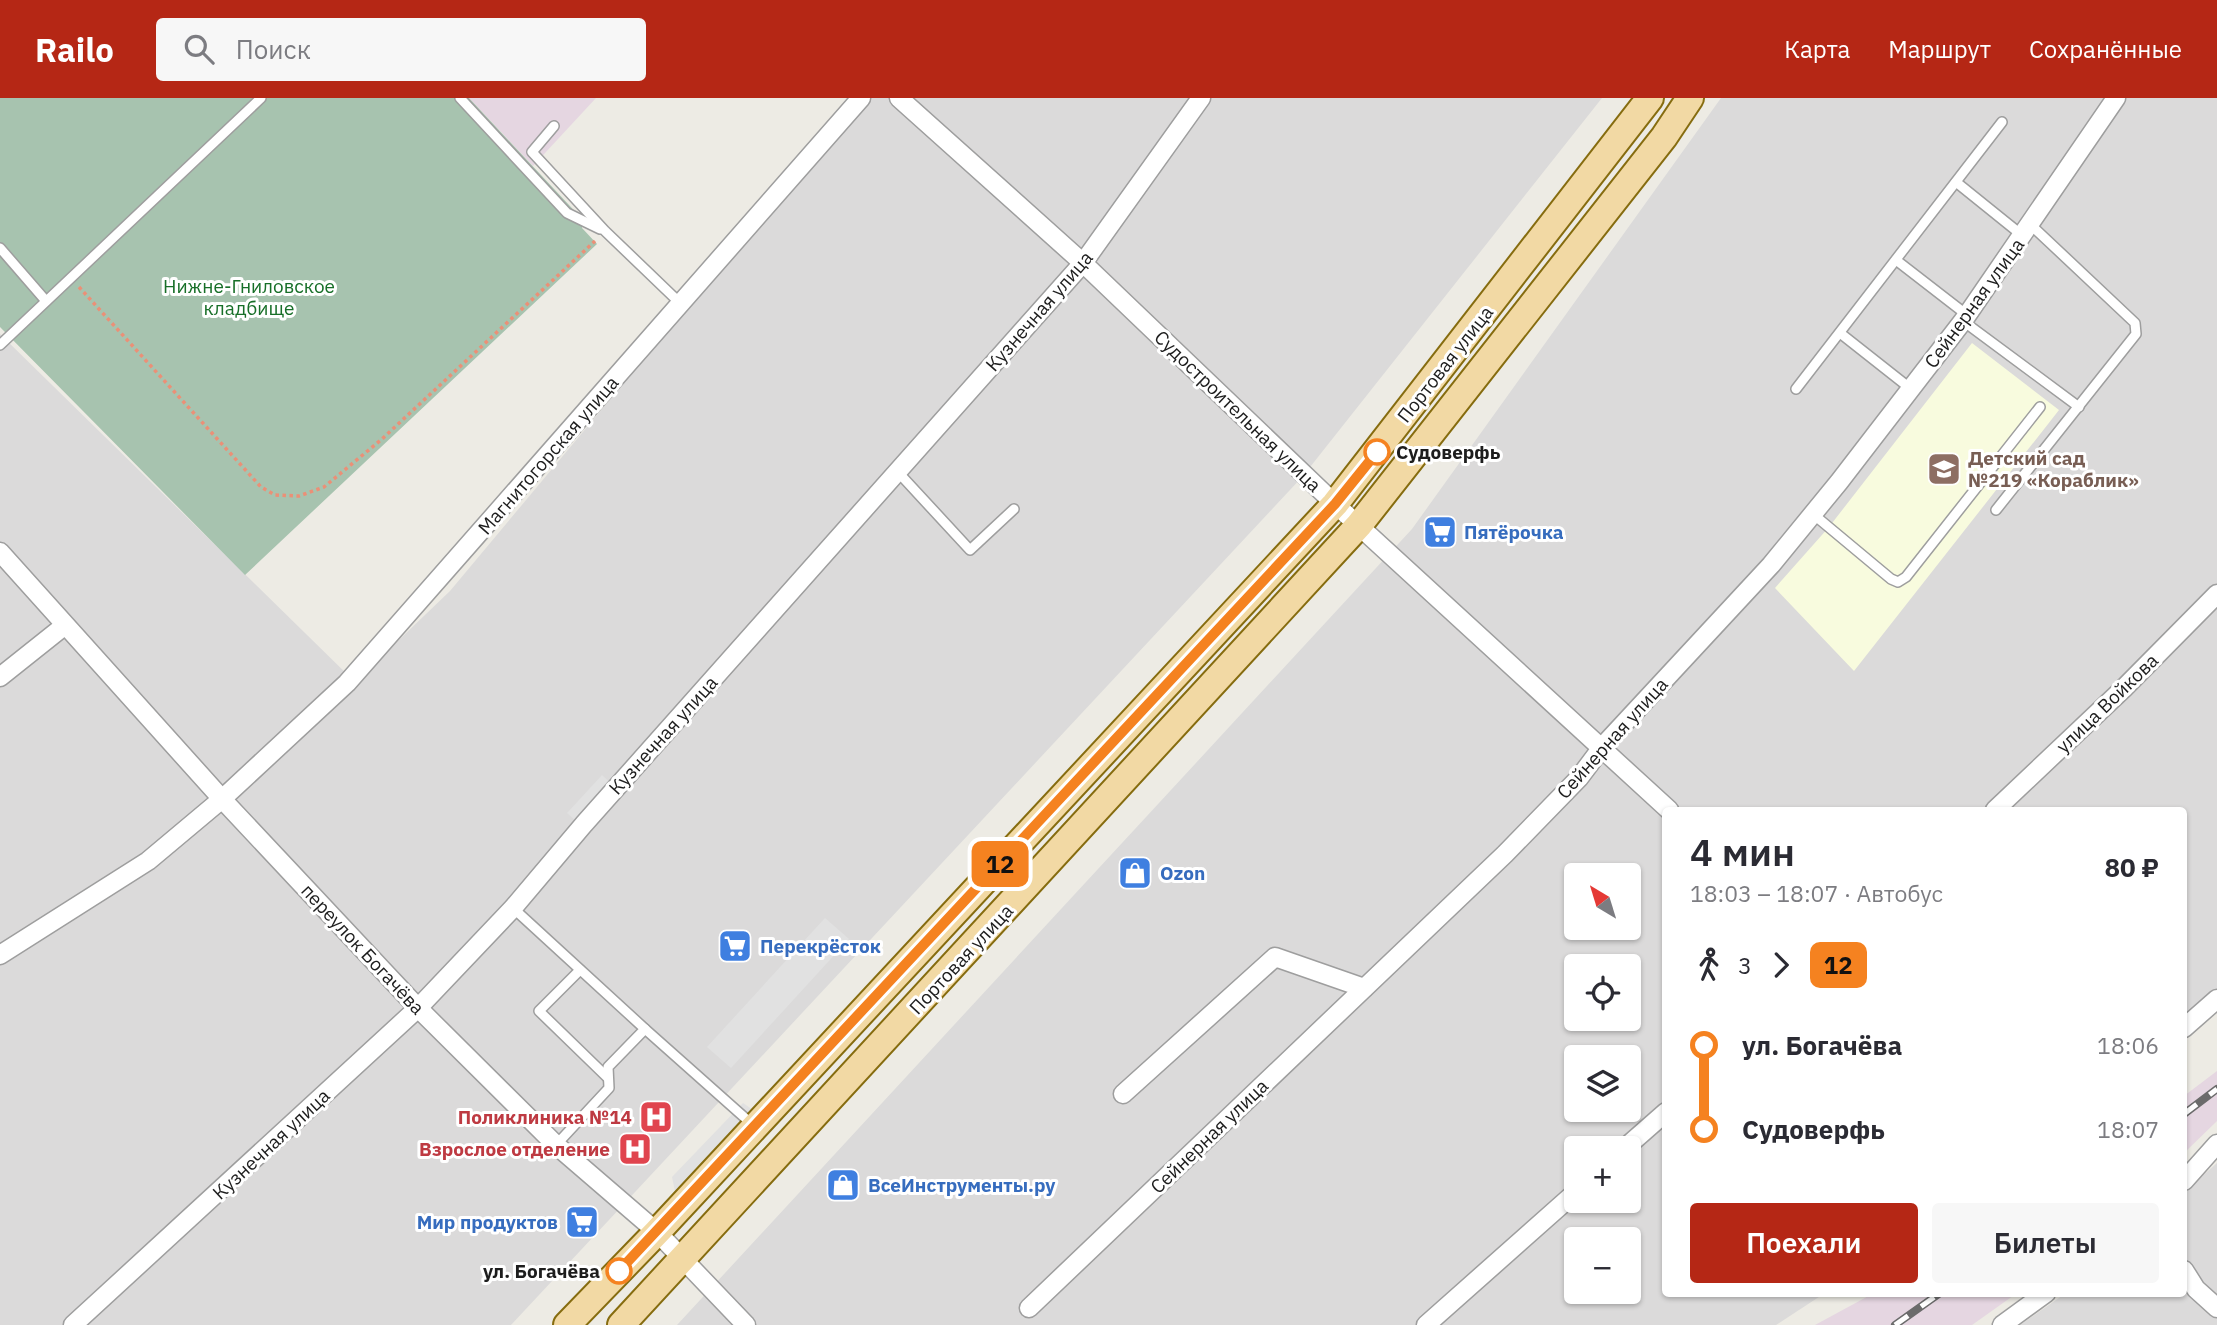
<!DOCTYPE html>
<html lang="ru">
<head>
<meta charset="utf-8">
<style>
	body { margin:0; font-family:"IBM Plex Sans",sans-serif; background:#f7f7f7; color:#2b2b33; height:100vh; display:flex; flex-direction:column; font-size:26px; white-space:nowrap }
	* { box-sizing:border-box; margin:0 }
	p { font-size:23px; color:#7c7c81 }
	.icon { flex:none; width:38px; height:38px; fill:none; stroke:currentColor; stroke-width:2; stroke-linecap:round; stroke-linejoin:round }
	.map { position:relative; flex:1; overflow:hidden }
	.side { position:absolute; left:1662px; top:709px; width:525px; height:490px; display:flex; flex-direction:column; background:#fff; border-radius:7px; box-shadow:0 2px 5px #0004 }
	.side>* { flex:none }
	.badge { padding:0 14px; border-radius:10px; font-size:24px; line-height:46px }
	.needle { width:46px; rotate:322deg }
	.fabs { position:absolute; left:1564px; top:765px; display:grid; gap:14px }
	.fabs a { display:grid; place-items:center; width:77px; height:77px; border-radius:7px; background:#fff; box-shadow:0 2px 5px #0004; font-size:35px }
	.map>.badge { position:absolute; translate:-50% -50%; box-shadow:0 0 0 4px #fff }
	.legs { display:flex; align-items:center; gap:10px; height:77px; padding:0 28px; font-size:23px }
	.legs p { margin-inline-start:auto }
	.summary { display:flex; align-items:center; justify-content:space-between; height:119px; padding:0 28px }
	h1 { font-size:38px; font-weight:600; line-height:52px }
	.action { display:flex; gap:14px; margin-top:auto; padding:14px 28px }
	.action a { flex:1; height:80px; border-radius:7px; background:#b52715; color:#fff; font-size:28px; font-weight:600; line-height:80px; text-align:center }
	.action a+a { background:#f7f7f7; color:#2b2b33 }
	ul { padding:0 28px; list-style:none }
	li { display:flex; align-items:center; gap:24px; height:84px; font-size:26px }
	li i { display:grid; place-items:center; width:10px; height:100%; margin:0 9px; background:currentColor }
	li i::after { content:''; width:18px; height:18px; margin:-9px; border:5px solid; border-radius:50%; background:#fff }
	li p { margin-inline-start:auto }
	li:first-child i { background:linear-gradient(#0000 50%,currentColor 0) }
	li:last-child i { background:linear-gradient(currentColor 50%,#0000 0) }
	header { display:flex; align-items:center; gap:42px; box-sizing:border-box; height:98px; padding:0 35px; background:#b52715; color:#fff }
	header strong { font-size:33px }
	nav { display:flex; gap:38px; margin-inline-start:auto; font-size:24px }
	.search { width:490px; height:63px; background:#f7f7f7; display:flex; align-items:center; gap:18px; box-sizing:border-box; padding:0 24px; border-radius:7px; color:#7c7c81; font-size:26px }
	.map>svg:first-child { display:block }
</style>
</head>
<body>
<header>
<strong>Railo</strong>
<div class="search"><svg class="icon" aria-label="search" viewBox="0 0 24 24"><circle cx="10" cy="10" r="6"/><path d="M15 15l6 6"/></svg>Поиск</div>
<nav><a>Карта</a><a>Маршрут</a><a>Сохранённые</a></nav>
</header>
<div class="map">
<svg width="2217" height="1227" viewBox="0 0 2217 1227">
	<rect width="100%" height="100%" fill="#edebe4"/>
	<g fill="#dbdada" fill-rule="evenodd">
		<path d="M862 0H1602L1303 378 511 1227H0V236L355 584 450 493Z"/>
		<path d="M1721 0H2217V896L2184 921V712H1666V1195H1825L1776 1227H677L1412 431ZM1577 777H1629V830H1577ZM1577 868H1629V920H1577ZM1577 959H1629V1012H1577ZM1577 1050H1629V1102H1577ZM1577 1141H1629V1194H1577Z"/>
		<path d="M2217 1065V1227H2020L2066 1195H2184V1094Z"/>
	</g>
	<g fill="#e5d6e1">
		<path d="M469 0H596L533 68Z"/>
		<path d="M2217 973V1023L2184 1055V998Z"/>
		<path d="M1874 1195H2017L1972 1227H1815Z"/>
	</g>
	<path fill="#f8fbde" d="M1972 245 2059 312 1854 573 1775 490 1829 429Z"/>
	<path fill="#a7c3af" d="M0 0H469L583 122 582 130 597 146 245 477 0 229Z"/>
	<g fill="#e1e1e1">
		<path d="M602 677 613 687 578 725 567 715Z"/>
		<path d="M825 820 849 841 731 970 707 949Z"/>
		<path d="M743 1005 756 1014 676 1098 672 1079Z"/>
	</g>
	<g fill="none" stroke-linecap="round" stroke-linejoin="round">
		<defs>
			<g id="lane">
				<path d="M460 0 567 115 600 131"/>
				<path d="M554 28 532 54 605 133 681 206"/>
				<path d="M1956 84 2023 138"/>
				<path d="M0 150 46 203"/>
				<path d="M1896 162 1967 217"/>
				<path d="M1963 223 2079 309"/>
				<path d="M1840 235 1911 291"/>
				<path d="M0 247 261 0"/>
				<path d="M1796 291 2002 24"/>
				<path d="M897 373 970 452 1014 411"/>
				<path d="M1996 412 2136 236 2135 225 2031 127"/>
				<path d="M1813 416 1891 481 1898 484 1906 479 2040 309"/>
				<path d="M513 810 645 931 608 969 609 990 556 1047"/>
				<path d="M580 872 539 913 608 980"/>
				<path d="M645 931 753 1027"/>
			</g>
			<g id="street">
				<path d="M899 0 1083 165 1335 406 1669 712"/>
				<path d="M0 454 222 701 418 910 556 1047 657 1134 746 1227"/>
				<path d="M0 579 64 528"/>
				<path d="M1995 712 2124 590 2217 496"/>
				<path d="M0 857 148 763 222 701 347 585 861 0"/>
				<path d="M2184 930 2217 901"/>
				<path d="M1123 996 1275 859 1364 890"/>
				<path d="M1625 1050 1666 1014"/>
				<path d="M2184 1083 2217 1046"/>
				<path d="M2184 1172 2196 1191 2217 1210"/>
				<path d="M1029 1210 1505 756 1579 680 1603 648 1771 467 1839 384 1963 223 2116 0"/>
				<path d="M73 1227 418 910 513 810 584 726 1083 165 1201 0"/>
				<path d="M1426 1227 1577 1093"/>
				<path d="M2002 1227 2046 1195"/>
			</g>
			<g id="primary">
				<path d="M567 1227 657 1134 1335 406 1650 0"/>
				<path d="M621 1227 1359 427 1664 39 1690 0"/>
			</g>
		</defs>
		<use href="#lane" stroke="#9e9e9e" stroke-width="12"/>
		<use href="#street" stroke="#9e9e9e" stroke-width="21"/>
		<use href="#primary" stroke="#866c0f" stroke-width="30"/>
		<path stroke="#eb9077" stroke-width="3.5" stroke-dasharray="3.5 3.5" stroke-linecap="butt" d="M79 189 261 389 275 397 299 398 324 389 382 341 595 143"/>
		<use href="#lane" stroke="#fff" stroke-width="9"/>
		<use href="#street" stroke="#fff" stroke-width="18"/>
		<use href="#primary" stroke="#f2d9a4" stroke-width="26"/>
		<defs>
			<g id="rail">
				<path d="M2184 1016 2217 991"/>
				<path d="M1895 1227 1940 1195"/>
			</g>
		</defs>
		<use href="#rail" stroke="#6b6b6b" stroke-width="8"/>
		<use href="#rail" stroke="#fff" stroke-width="5" stroke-dasharray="16" stroke-linecap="butt"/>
	</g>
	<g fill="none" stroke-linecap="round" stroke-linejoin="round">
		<defs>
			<path id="line-1" d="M619 1173 1335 406 1377 354"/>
		</defs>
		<use href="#line-1" stroke="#fff" stroke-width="16"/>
		<use href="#line-1" stroke="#f58220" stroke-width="10"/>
	</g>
	<defs>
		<symbol id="school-square" viewBox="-11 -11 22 22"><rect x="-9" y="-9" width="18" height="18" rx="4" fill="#8d6e63" stroke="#fff"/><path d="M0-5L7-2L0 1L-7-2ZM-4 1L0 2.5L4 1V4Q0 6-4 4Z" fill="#fff"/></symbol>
		<symbol id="supermarket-square" viewBox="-11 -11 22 22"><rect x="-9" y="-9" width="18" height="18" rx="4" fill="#3f7fe0" stroke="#fff"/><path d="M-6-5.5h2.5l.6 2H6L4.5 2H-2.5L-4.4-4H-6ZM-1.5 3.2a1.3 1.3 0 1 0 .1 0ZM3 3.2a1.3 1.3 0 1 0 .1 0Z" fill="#fff"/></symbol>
		<symbol id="shop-square" viewBox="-11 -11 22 22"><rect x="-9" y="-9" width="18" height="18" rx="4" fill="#3f7fe0" stroke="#fff"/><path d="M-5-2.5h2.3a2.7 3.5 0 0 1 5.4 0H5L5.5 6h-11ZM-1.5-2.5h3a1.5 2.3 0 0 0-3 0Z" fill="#fff"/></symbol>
		<symbol id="hospital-square" viewBox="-11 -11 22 22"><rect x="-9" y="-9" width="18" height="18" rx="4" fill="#e0444e" stroke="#fff"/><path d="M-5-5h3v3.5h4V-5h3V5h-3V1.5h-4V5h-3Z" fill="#fff"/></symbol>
	</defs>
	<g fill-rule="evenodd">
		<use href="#school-square" x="1925" y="352" width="38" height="38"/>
		<use href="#supermarket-square" x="1421" y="415" width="38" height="38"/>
		<use href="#shop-square" x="1116" y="756" width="38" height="38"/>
		<use href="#supermarket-square" x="716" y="829" width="38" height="38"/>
		<use href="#hospital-square" x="637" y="1000" width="38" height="38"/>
		<use href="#hospital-square" x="616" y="1032" width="38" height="38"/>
		<use href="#shop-square" x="824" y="1068" width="38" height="38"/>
		<use href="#supermarket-square" x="563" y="1105" width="38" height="38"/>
	</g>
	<g fill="#fff" stroke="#f58220" stroke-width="3.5">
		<circle cx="1377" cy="354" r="12"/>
		<circle cx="619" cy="1173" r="12"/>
	</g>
	<g text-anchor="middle" stroke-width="6" stroke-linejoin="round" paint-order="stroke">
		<g font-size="19" fill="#176f28" stroke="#fff">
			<text x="249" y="195">Нижне-Гниловское<tspan x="249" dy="22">кладбище</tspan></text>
		</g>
		<g font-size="19" fill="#1d1d1d" stroke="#fff">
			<text transform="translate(1974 205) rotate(-54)" y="7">Сейнерная улица</text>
			<text transform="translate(1039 213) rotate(-49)" y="7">Кузнечная улица</text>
			<text transform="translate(1445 266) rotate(-52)" y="7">Портовая улица</text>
			<text transform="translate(1238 313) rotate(44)" y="7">Судостроительная улица</text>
			<text transform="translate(548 357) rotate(-49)" y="7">Магнитогорская улица</text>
			<text transform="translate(2107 605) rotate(-44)" y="7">улица Войкова</text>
			<text transform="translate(663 637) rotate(-48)" y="7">Кузнечная улица</text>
			<text transform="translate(1612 640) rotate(-48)" y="7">Сейнерная улица</text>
			<text transform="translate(363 851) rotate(47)" y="7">переулок Богачёва</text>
			<text transform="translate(961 861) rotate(-47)" y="7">Портовая улица</text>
			<text transform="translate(1209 1038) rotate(-44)" y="7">Сейнерная улица</text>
			<text transform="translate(271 1046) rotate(-43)" y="7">Кузнечная улица</text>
		</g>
		<g font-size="19" font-weight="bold" fill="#1d1d1d" stroke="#fff" text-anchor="start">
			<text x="1396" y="361">Судоверфь</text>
			<text x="600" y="1180" text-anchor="end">ул. Богачёва</text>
		</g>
		<g font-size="19" font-weight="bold" fill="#785e54" stroke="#fff" text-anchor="start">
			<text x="1968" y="367">Детский сад<tspan x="1968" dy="22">№219 «Кораблик»</tspan></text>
		</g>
		<g font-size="19" font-weight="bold" fill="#366cbe" stroke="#fff" text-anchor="start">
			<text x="1464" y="441">Пятёрочка</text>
			<text x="1160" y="782">Ozon</text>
			<text x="760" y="855">Перекрёсток</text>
			<text x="868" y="1094">ВсеИнструменты.ру</text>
			<text x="558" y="1131" text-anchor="end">Мир продуктов</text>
		</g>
		<g font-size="19" font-weight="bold" fill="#be3a42" stroke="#fff" text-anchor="end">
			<text x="632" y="1026">Поликлиника №14</text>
			<text x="610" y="1058">Взрослое отделение</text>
		</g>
	</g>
</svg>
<div class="fabs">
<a><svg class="needle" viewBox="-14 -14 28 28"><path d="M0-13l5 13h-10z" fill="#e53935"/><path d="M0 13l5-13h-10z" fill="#7c7c81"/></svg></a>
<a><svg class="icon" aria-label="locate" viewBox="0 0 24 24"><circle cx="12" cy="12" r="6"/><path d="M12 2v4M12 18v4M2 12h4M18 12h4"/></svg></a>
<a><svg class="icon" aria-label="layers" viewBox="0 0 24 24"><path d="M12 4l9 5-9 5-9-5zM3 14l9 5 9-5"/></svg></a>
<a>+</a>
<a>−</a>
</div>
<b class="badge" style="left:1000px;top:766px;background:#f58220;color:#111">12</b>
<section class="side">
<div class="summary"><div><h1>4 мин</h1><p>18:03 – 18:07 · Автобус</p></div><b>80 ₽</b></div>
<div class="legs"><svg class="icon" aria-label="walk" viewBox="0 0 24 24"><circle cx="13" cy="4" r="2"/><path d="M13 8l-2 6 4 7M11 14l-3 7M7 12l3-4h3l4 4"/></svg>3<svg class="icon" aria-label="forward" viewBox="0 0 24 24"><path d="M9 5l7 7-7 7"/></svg><b class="badge" style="background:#f58220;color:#111">12</b></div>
<ul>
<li><i style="color:#f58220"></i><b>ул. Богачёва</b><p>18:06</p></li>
<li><i style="color:#f58220"></i><b>Судоверфь</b><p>18:07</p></li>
</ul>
<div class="action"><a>Поехали</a><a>Билеты</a></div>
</section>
</div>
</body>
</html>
